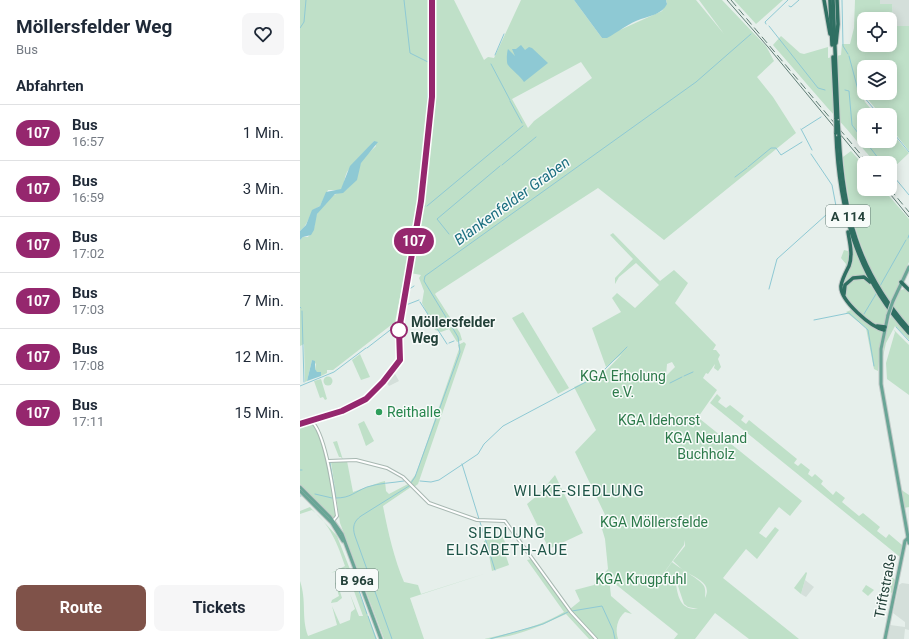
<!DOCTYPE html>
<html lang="de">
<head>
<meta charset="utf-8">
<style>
	body { margin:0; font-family:Roboto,sans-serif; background:#f6f6f7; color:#1f2937; height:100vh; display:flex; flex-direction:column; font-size:15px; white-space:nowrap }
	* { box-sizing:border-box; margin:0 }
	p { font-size:13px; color:#747a83 }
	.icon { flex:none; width:22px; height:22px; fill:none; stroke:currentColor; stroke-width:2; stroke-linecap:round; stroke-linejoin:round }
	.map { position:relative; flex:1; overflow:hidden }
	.sheet { display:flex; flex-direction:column; background:#fff; width:300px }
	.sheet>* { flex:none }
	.badge { padding:0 8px; border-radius:13px; font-size:14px; line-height:26px }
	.fabs { position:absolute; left:557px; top:12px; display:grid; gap:8px }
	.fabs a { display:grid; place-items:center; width:40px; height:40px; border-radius:8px; background:#fff; box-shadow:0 2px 10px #0003; font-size:20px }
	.map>.badge { position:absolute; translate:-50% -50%; box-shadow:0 0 0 2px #fff }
	h2 { padding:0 16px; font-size:15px; line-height:36px }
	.round { display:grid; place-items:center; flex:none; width:42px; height:42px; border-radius:8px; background:#f6f6f7 }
	.overview { display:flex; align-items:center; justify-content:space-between; height:68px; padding:0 16px }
	h1 { font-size:19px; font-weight:700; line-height:30px }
	.action { display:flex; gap:8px; margin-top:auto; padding:8px 16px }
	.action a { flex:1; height:46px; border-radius:8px; background:#7f5249; color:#fff; font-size:16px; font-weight:700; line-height:46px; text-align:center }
	.action a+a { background:#f6f6f7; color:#1f2937 }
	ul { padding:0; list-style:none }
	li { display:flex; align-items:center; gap:12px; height:56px; padding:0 16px; border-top:1px solid #e0e1e3 }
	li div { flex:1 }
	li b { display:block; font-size:15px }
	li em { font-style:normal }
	li .badge { min-width:44px; font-weight:700; text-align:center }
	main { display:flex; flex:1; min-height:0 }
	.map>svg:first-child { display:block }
</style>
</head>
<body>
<main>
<section class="sheet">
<div class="overview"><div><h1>Möllersfelder Weg</h1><p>Bus</p></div><a class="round"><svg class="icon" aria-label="heart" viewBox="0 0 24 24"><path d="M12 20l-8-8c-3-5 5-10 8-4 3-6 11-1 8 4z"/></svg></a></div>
<h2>Abfahrten</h2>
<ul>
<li><span class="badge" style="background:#95276e;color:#fff">107</span><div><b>Bus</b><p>16:57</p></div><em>1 Min.</em></li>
<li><span class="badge" style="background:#95276e;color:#fff">107</span><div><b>Bus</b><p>16:59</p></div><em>3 Min.</em></li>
<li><span class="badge" style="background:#95276e;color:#fff">107</span><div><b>Bus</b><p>17:02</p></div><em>6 Min.</em></li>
<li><span class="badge" style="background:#95276e;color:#fff">107</span><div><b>Bus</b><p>17:03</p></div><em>7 Min.</em></li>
<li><span class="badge" style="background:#95276e;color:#fff">107</span><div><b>Bus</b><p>17:08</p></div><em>12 Min.</em></li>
<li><span class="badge" style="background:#95276e;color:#fff">107</span><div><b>Bus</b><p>17:11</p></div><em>15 Min.</em></li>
</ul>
<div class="action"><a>Route</a><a>Tickets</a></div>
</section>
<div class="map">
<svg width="609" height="639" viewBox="0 0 609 639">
	<rect width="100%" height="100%" fill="#e6efeb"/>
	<g fill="#d4dfda">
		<path d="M580 0H609V26L593 27 592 4H580Z"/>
		<path d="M94 372 99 381 89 386 86 382Z"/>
		<path d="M505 580 514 587 506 597 501 594Z"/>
		<path d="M602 583 609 584V630L605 629 604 639H587L590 625 605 627V622L593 613 599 585Z"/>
	</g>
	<g fill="#bfe0c8" fill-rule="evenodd">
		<path d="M0 0H154L184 60 188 57 194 58 221 0H274L302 38 362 11 367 3 366 0H396L424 34 399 0H422L466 46 474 61 457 77 473 97 496 133 364 240 298 188 136 293 135 294 160 333 162 340 157 342 149 329 141 332 135 330 122 303 124 291 119 278 121 275 105 272 95 322 33 370H27V373L21 376V373H17L15 369 16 364 12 360 7 381 5 382 4 344 0 346V240L3 237H8C19 225 12 221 18 212 22 206 29 197 36 194 41 191 45 192 49 187 56 181 58 170 61 162 64 156 71 151 76 146L74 141C66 151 54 161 47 172 44 178 45 184 41 190H28L20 206C8 211 10 224 0 231ZM281 62 292 78 234 121 228 128 212 99Z"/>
		<path d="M434 0H483L456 24Z"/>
		<path d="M555 0H580V4H592L593 26H609V151L590 127V115H581L560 90 565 102 576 115H564V141H590V131L609 153 591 170 590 163H576C564 151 555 138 544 126 520 100 497 72 473 45L481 36 500 53 504 54 528 47V58L541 55 542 44H550L554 28ZM564 19H590V45H564ZM564 67H590V93H564Z"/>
		<path d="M551 151 564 166V189H583L609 219V262L591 303C560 260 548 209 543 157Z"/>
		<path d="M550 232 569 283 588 310 584 324 576 328 582 332 578 371 574 369 566 328 546 312 551 310C535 290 541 286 546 264L541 258 544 250 548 251Z"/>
		<path d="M313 233 360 281 374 270 388 283 375 303 416 345 413 350H416L420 355 418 359 421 367 418 371 414 368 415 364 408 374 406 373 403 378 417 390 392 426 389 421 393 428 400 419 502 501 490 516 479 507 459 533 466 538 475 527 479 530 457 559 446 549 423 578 499 639H449L415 613 395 639H374L378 634 309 579 305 539 302 529 311 520 308 521 275 452 296 430 274 387 303 374 322 354 306 367 292 328 321 312 312 298 317 293 335 308 359 285 336 263 319 277 315 284V278L333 259 310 235ZM372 362 375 367 366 376 367 364ZM385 540V546L373 561C378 565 382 570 388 573 398 579 412 584 405 598 405 595 406 590 404 586 401 580 379 568 372 562L364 573 377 583 384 604 388 607 398 609C381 610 378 598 376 584L363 574 384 545Z"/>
		<path d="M605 289 609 292V327L593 307 600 290Z"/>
		<path d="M223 312 269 388 258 394 212 318Z"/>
		<path d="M591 315 609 335V340L595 326 586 343 582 361 585 338Z"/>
		<path d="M593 329 609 345V395L587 379 586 363 595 332Z"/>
		<path d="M164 342 166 344 118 484 114 487 110 482 116 474 159 349 158 345Z"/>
		<path d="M60 354 70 377 61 380 52 360Z"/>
		<circle cx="28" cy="381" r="4.5"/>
		<path d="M21 379 27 399 25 400 23 397 20 398 14 381Z"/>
		<path d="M417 394 421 398 418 402 426 408 430 405 444 416 441 420 446 424 449 420 497 459 494 463 498 466 501 463 510 470 508 474 512 477 515 474 523 481 521 484 533 495 536 491 545 498 542 502 559 516 563 513 580 527 577 531 586 538 589 534 602 545 600 557 410 403Z"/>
		<path d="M64 421 74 441 66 446 58 424Z"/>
		<path d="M13 423C27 441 33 493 37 516L34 519 0 486 27 511 0 484V427Z"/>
		<path d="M37 441 43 460 41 457H39L33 442Z"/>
		<path d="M47 461 53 492 81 482 85 481 86 491 89 494 108 484 111 487 83 506C88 532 94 558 104 582L118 585 121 594 187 573 110 598 124 639H84L40 523 31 462Z"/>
		<path d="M255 475 283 533 249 549 227 504 239 494Z"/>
		<path d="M600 489 609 495V507L604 508Z"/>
		<path d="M10 507 37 536 77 639H0V581C7 602 1 616 8 636L37 625 32 606 40 624 50 620 51 612 55 609 50 594 59 616H63L50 580 38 585 42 598 37 602 31 603 32 600 39 596 35 583 49 576 46 568 31 573 45 566C38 545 30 524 12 510L0 514V511Z"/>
		<path d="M202 535 210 554 206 556 209 565 192 571 189 555 184 552V541Z"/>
		<path d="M231 559 270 613 295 639H289L266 614C240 626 213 639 184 639 212 633 239 627 264 612L227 560Z"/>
		<path d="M308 569 311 596 332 614 325 612C317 619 315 629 318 639H298L270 609 280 601 275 590 294 585Z"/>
		<path d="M506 572 507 573 501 594 494 588Z"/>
		<path d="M592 577 596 581 593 594 584 587Z"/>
		<path d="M566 585 574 590 568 596 562 591Z"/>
	</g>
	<g fill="#8ec9d4">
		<path d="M274 0H366L367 4C362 14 350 16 341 19 329 23 318 32 307 38H302Z"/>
		<path d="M221 45 225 50 229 47 232 48 248 63 224 82C220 76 212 70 208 65 206 63 207 51 208 49L215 56 212 49H216Z"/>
		<path d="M74 141 78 142 61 163 57 180 43 193 35 194 17 214 14 230 11 235 3 237 0 240V231L6 225 12 210 20 206 26 192 41 189 50 166Z"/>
		<path d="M12 360 15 361V369L17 372H21V376L7 381Z"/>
	</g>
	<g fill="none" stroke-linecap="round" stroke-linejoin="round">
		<g stroke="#8ec9d4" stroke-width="1">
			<path d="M104 0 110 53 128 62"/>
			<path d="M130 0 131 60"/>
			<path d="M542 0 543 46 548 54"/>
			<path d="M489 6 491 7 499 0"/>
			<path d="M466 24 465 22 488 0"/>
			<path d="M469 26 518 88 525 90"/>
			<path d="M0 28 4 22 6 0"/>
			<path d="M195 55 204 34"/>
			<path d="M549 56 558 90 579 115"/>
			<path d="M129 63 130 64"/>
			<path d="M191 64 210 100"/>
			<path d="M545 90 549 91 552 125 564 141"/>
			<path d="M210 101 222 123"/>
			<path d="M126 124 130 65"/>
			<path d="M501 129 512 150"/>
			<path d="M502 129 521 117"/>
			<path d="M590 129 609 152"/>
			<path d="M565 141 582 163"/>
			<path d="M202 165 236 137"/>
			<path d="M448 167 471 148H476L481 155 502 142"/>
			<path d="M590 172 609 195"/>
			<path d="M435 177 447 168"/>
			<path d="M118 203 126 126"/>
			<path d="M127 206 223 126"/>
			<path d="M124 207 125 206"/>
			<path d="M149 234 137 219 200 166"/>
			<path d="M608 238 609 235"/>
			<path d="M108 262 118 205"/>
			<path d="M114 286 108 290 106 305 119 300"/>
			<path d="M580 286 606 240"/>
			<path d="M469 289 477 259 536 206 532 185 511 154"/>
			<path d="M120 302 147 344"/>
			<path d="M0 307 1 308"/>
			<path d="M2 311 4 382"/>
			<path d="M100 311 108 263"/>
			<path d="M564 314 576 294"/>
			<path d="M99 320 100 313"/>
			<path d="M514 320 549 313 568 330 574 366"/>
			<path d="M596 327 609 341"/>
			<path d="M149 343 154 341"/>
			<path d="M67 348 98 324 99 321"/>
			<path d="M384 376 393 372"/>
			<path d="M370 383 382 377"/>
			<path d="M0 386 34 372 66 348"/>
			<path d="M32 462 30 463 36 498"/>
			<path d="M162 464 179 519"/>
			<path d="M0 470H2"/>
			<path d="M120 481 131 482 139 480 178 454 184 444 203 426 299 375 327 347"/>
			<path d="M15 494 32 498"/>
			<path d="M0 496H1"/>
			<path d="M36 498C51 498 54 492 67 487 79 483 92 483 104 481"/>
			<path d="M180 522 195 570"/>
			<path d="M55 579 67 614"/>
			<path d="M272 611 302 606 313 630 315 639"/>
			<path d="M68 616 76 639"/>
			<path d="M92 639 55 536C52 527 54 521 61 516L109 486 115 477 160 352 158 337 124 281 125 276 396 82 451 34"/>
			<path d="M190 639 243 624 268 612"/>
		</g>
		<defs>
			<g id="minor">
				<path d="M11 421C26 432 34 497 37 516L33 521"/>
				<path d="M0 424C34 415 64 406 87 378 91 372 97 367 99 360"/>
				<path d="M28 461 56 460 87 468 103 477 129 503 177 520 205 521 271 612 296 639"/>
			</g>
			<g id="major">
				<path d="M593 301 609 267"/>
				<path d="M588 315 581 349V384L609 543"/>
				<path d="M0 487 30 517 42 534 81 639"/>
				<path d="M0 491 32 523 43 541"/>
				<path d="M585 639 605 541 608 538"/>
			</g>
			<g id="highway">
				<path d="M524 0 530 34"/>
				<path d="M530 0 532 45"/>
				<path d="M533 0 538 122"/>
				<path d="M536 43 538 24 537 0"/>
				<path d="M533 57 536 119"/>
				<path d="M536 133C539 209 556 276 609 333"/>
				<path d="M539 136C543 212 557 270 609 329"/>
				<path d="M548 232C550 244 553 255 549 266 546 272 542 279 541 286 540 301 571 327 584 330"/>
				<path d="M601 282 609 290"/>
				<path d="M544 294 545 285 553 278 564 277 570 282"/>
				<path d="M577 326 585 327"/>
			</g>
		</defs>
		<use href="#minor" stroke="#a8b8b2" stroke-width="4"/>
		<use href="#major" stroke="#c2cac8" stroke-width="5"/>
		<use href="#highway" stroke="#c2cac8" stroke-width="5.5"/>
		<use href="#minor" stroke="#fff" stroke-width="2"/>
		<use href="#major" stroke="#6aa596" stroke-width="3"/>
		<use href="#highway" stroke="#2f6f62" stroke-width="3.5"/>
		<g stroke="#5f7d75" stroke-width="1">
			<path d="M427 0 468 47 564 163"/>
			<path d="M586 189 609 217"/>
		</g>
		<g stroke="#5f7d75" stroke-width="1" stroke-dasharray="8 4" stroke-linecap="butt">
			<path d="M431 0 568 163"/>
			<path d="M590 189 609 212"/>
		</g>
		<defs>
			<path id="major-bridge" d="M588 315 593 301"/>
			<g id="highway-bridge">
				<path d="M536 119V133"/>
				<path d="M538 122 539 136"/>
			</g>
		</defs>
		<use href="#major-bridge" stroke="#c2cac8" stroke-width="5" stroke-linecap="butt"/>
		<use href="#highway-bridge" stroke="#c2cac8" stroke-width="5.5" stroke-linecap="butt"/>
		<use href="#major-bridge" stroke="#6aa596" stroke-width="3"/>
		<use href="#highway-bridge" stroke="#2f6f62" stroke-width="3.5"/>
	</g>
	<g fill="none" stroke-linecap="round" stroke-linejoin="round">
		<defs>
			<path id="line" d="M0 424 42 411 66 399 83 382 100 360 99 330 121 201 132 97V0"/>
		</defs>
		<use href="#line" stroke="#fff" stroke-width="9"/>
		<use href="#line" stroke="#95276e" stroke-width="6"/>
	</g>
	<circle fill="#fff" stroke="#95276e" stroke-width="2" cx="99" cy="330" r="8"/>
	<circle fill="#2e9e5b" stroke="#f7fbf9" stroke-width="1.5" cx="79" cy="412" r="4"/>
	<g text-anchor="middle" stroke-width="3" stroke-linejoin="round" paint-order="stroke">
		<g fill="#f7fbf9" stroke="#637a73" stroke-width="1">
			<rect x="526" y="205" width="44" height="22" rx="3"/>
			<rect x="36" y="569" width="42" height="22" rx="3"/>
		</g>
		<g font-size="13" font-weight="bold" fill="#24423a">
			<text x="548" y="221">A 114</text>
			<text x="57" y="585">B 96a</text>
		</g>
		<g font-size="14" font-weight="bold" fill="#24423a" stroke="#f7fbf9" text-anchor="start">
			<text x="111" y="327">Möllersfelder<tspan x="111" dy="16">Weg</tspan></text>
		</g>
		<g font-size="14" fill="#2d7a4b" stroke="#f7fbf9">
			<text x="323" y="381">KGA Erholung<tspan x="323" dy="16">e.V.</tspan></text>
			<text x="359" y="425">KGA Idehorst</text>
			<text x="406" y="443">KGA Neuland<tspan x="406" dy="16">Buchholz</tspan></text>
			<text x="354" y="527">KGA Möllersfelde</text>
			<text x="341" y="584">KGA Krugpfuhl</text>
		</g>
		<g font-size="14" fill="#27864d" stroke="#f7fbf9" text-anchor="start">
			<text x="87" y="417">Reithalle</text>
		</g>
		<g font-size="14" fill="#24423a" stroke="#f7fbf9">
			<text transform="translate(585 586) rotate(-79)" y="5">Triftstraße</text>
		</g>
		<g font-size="15" font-style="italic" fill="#1c6f80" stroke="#f7fbf9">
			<text transform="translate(212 201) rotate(-36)" y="5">Blankenfelder Graben</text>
		</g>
		<g font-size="15" letter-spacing="1" fill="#1f5548" stroke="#f7fbf9">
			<text x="279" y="496">WILKE-SIEDLUNG</text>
			<text x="207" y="538">SIEDLUNG<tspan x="207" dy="17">ELISABETH-AUE</tspan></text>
		</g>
	</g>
</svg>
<div class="fabs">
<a><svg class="icon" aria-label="locate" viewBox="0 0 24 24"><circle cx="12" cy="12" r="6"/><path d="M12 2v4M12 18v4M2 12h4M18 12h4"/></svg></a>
<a><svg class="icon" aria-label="layers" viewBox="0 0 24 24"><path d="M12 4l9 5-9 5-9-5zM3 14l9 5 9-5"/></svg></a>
<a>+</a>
<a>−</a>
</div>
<b class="badge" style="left:114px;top:241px;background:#95276e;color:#fff">107</b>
</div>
</main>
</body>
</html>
